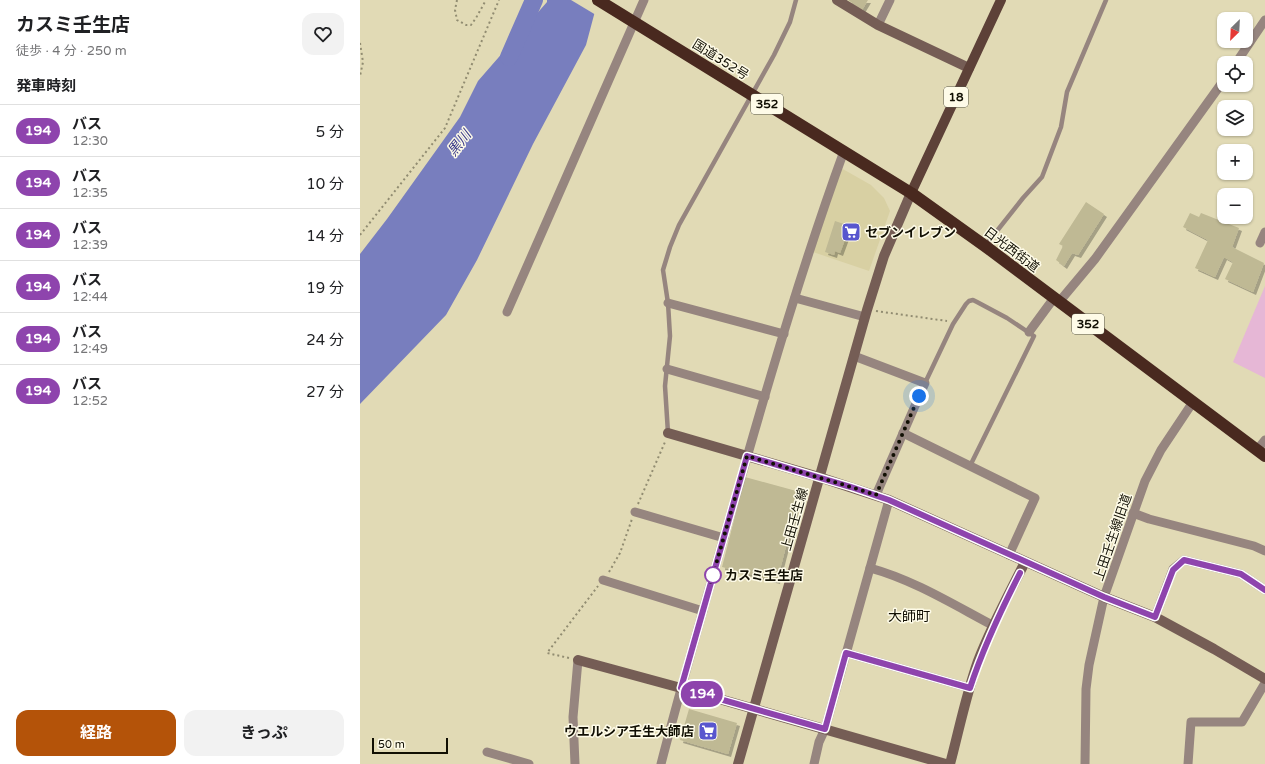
<!DOCTYPE html>
<html lang="ja">
<head>
<meta charset="utf-8">
<style>
	body { margin:0; font-family:"Varela Round","Noto Sans JP",sans-serif; background:#f2f2f2; color:#202124; height:100vh; display:flex; flex-direction:column; font-size:15px; white-space:nowrap }
	* { box-sizing:border-box; margin:0 }
	p { font-size:13px; color:#757577 }
	.icon { flex:none; width:22px; height:22px; fill:none; stroke:currentColor; stroke-width:2; stroke-linecap:round; stroke-linejoin:round }
	.map { position:relative; flex:1; overflow:hidden }
	.side { display:flex; flex-direction:column; background:#fff; width:360px }
	.side>* { flex:none }
	.badge { padding:0 8px; border-radius:13px; font-size:14px; line-height:26px }
	.needle { width:26px; rotate:204deg }
	.buttons { position:absolute; left:857px; top:12px; display:grid; gap:8px }
	.buttons a { display:grid; place-items:center; width:36px; height:36px; border-radius:8px; background:#fff; box-shadow:0 1px 3px #0004; font-size:20px }
	.scale { position:absolute; left:12px; bottom:10px; width:76px; box-sizing:border-box; padding-left:4px; border:2px solid #110f03; border-top:0; font-size:11px; line-height:14px; white-space:nowrap; color:#110f03; -webkit-text-stroke:3px #fefbe8; paint-order:stroke }
	.you { position:absolute; width:20px; height:20px; margin:-10px; border:3px solid #fff; border-radius:50%; background:#1a73e8; box-shadow:0 0 0 6px #1a73e833 }
	.map>.badge { position:absolute; translate:-50% -50%; box-shadow:0 0 0 2px #fff }
	h2 { padding:0 16px; font-size:15px; line-height:36px }
	.round { display:grid; place-items:center; flex:none; width:42px; height:42px; border-radius:12px; background:#f2f2f2 }
	.head { display:flex; align-items:center; justify-content:space-between; height:68px; padding:0 16px }
	h1 { font-size:19px; font-weight:700; line-height:30px }
	.primary-button { display:flex; gap:8px; margin-top:auto; padding:8px 16px }
	.primary-button a { flex:1; height:46px; border-radius:12px; background:#b45309; color:#fff; font-size:16px; font-weight:700; line-height:46px; text-align:center }
	.primary-button a+a { background:#f2f2f2; color:#202124 }
	ul { padding:0; list-style:none }
	li { display:flex; align-items:center; gap:12px; height:52px; padding:0 16px; border-top:1px solid #e0e0e0 }
	li div { flex:1 }
	li b { display:block; font-size:15px }
	li em { font-style:normal }
	li .badge { min-width:44px; font-weight:700; text-align:center }
	main { display:flex; flex:1; min-height:0 }
	.map>svg:first-child { display:block }
</style>
</head>
<body>
<main>
<section class="side">
<div class="head"><div><h1>カスミ壬生店</h1><p>徒歩 · 4 分 · 250 m</p></div><a class="round"><svg class="icon" aria-label="heart" viewBox="0 0 24 24"><path d="M12 20l-8-8c-3-5 5-10 8-4 3-6 11-1 8 4z"/></svg></a></div>
<h2>発車時刻</h2>
<ul>
<li><span class="badge" style="background:#8e44ad;color:#fff">194</span><div><b>バス</b><p>12:30</p></div><em>5 分</em></li>
<li><span class="badge" style="background:#8e44ad;color:#fff">194</span><div><b>バス</b><p>12:35</p></div><em>10 分</em></li>
<li><span class="badge" style="background:#8e44ad;color:#fff">194</span><div><b>バス</b><p>12:39</p></div><em>14 分</em></li>
<li><span class="badge" style="background:#8e44ad;color:#fff">194</span><div><b>バス</b><p>12:44</p></div><em>19 分</em></li>
<li><span class="badge" style="background:#8e44ad;color:#fff">194</span><div><b>バス</b><p>12:49</p></div><em>24 分</em></li>
<li><span class="badge" style="background:#8e44ad;color:#fff">194</span><div><b>バス</b><p>12:52</p></div><em>27 分</em></li>
</ul>
<div class="primary-button"><a>経路</a><a>きっぷ</a></div>
</section>
<div class="map">
<svg width="905" height="764" viewBox="0 0 905 764">
	<defs>
		<filter id="shadow"><feDropShadow dx="3" dy="3" stdDeviation="0" flood-color="#0004"/></filter>
	</defs>
	<rect width="100%" height="100%" fill="#e1dab5"/>
	<path fill="#d8d0a3" d="M481 168 511 185 524 198 530 211 509 271 453 252Z"/>
	<path fill="#e6b7d6" d="M905 286V378L873 362Z"/>
	<path fill="#787ebe" d="M187 0H238L226 45 173 144 117 260 86 315 0 404V254L27 219 100 117 118 81 187 2Z"/>
	<path fill="#e1dab5" d="M211 0H240L236 15Z"/>
	<g fill="none" stroke-linecap="round" stroke-linejoin="round">
		<path stroke="#787ebe" stroke-width="18" d="M149 57 174 0"/>
	</g>
	<g fill="#bfb994" filter="url(#shadow)">
		<path d="M488 0H508L502 10Z"/>
		<path d="M726 202 744 214 718 255 712 253 704 266 696 260 703 246 699 244Z"/>
		<path d="M830 213 839 217 841 213 879 228 872 247 904 263 893 292 865 279 873 262 864 257 855 277 835 268 848 240 823 227Z"/>
		<path d="M475 221 490 226 480 253 475 251 474 255 465 252Z"/>
		<path d="M385 477 440 492 417 581 362 567Z"/>
		<path d="M329 709 377 723 368 754 320 740Z"/>
	</g>
	<g fill="none" stroke-linecap="round" stroke-linejoin="round">
		<g stroke="#918c71" stroke-width="2" stroke-dasharray="2 3" stroke-linecap="butt">
			<path d="M97 0 95 10 97 20 106 25H111L116 18 126 0"/>
			<path d="M0 43 3 62 0 76"/>
			<path d="M0 235 85 128 139 0"/>
			<path d="M516 311 587 321"/>
			<path d="M278 504 305 442"/>
			<path d="M249 572 260 553 272 519"/>
			<path d="M209 658 187 653 238 586"/>
		</g>
		<g stroke="#96857f" stroke-width="4.5">
			<path d="M625 246 663 198 682 177 701 127 707 92 746 0"/>
			<path d="M565 383 593 324 606 304 609 301 613 300 617 302 647 318 674 336 610 466"/>
			<path d="M308 433 305 386 310 336 308 303 303 270 310 247 319 225 414 55 430 22 436 0"/>
		</g>
		<g stroke="#96857f" stroke-width="9">
			<path d="M518 25 530 0"/>
			<path d="M876 63 905 20"/>
			<path d="M900 243 905 232"/>
			<path d="M435 298 505 317"/>
			<path d="M699 302 735 259 864 80"/>
			<path d="M308 303 424 334"/>
			<path d="M147 312 284 0"/>
			<path d="M669 332 694 298"/>
			<path d="M494 356 565 383 516 495"/>
			<path d="M307 369 405 397"/>
			<path d="M543 433 675 498 649 555"/>
			<path d="M897 450 905 440"/>
			<path d="M275 512 364 538"/>
			<path d="M773 513 789 519 894 546 905 551"/>
			<path d="M510 568C554 580 594 605 634 626"/>
			<path d="M243 580 343 611"/>
			<path d="M795 617 813 569 824 560 881 574 905 590"/>
			<path d="M486 653 610 688"/>
			<path d="M127 752 169 764"/>
			<path d="M215 764 213 717 218 660"/>
			<path d="M301 764C325 671 352 578 379 485 411 373 444 261 484 151"/>
			<path d="M454 764 459 742 465 729 529 500"/>
			<path d="M725 764 726 689 729 665 744 597 785 481 801 450 833 402"/>
			<path d="M828 764 831 722H882L905 683"/>
		</g>
		<g stroke="#755d55" stroke-width="10">
			<path d="M477 0 518 25 609 68"/>
			<path d="M308 433 459 477 529 500 744 597 795 617 854 649 905 679"/>
			<path d="M218 660 321 688 586 764"/>
			<path d="M378 764 507 310 524 256 551 193"/>
			<path d="M590 764C599 730 606 695 618 661 631 627 649 594 665 562"/>
		</g>
		<path stroke="#5d4138" stroke-width="10" d="M551 193 641 0"/>
		<path stroke="#49291f" stroke-width="12" d="M238 0 551 193 625 246 905 456"/>
	</g>
	<g fill="none" stroke-linecap="round" stroke-linejoin="round">
		<defs>
			<path id="line" d="M660 573C641 610 623 648 610 688L486 653 465 729 321 688 387 456 491 487 529 500 744 597 795 617 813 570 824 560 881 574 905 590"/>
		</defs>
		<use href="#line" stroke="#fff" stroke-width="9"/>
		<use href="#line" stroke="#8e44ad" stroke-width="6"/>
		<path stroke="#110f03" stroke-width="4" stroke-dasharray="0 7.2" d="M353 575 351 582 387 456 491 487 516 495 559 396"/>
	</g>
	<defs>
		<symbol id="supermarket-square" viewBox="-11 -11 22 22"><rect x="-9" y="-9" width="18" height="18" rx="4" fill="#5856ce" stroke="#fefbe8"/><path d="M-6-5.5h2.5l.6 2H6L4.5 2H-2.5L-4.4-4H-6ZM-1.5 3.2a1.3 1.3 0 1 0 .1 0ZM3 3.2a1.3 1.3 0 1 0 .1 0Z" fill="#fff"/></symbol>
	</defs>
	<g fill-rule="evenodd">
		<use href="#supermarket-square" x="480" y="221" width="22" height="22"/>
		<use href="#supermarket-square" x="337" y="720" width="22" height="22"/>
	</g>
	<circle fill="#fff" stroke="#8e44ad" stroke-width="2" cx="353" cy="575" r="8"/>
	<g text-anchor="middle" stroke-width="3" stroke-linejoin="round" paint-order="stroke">
		<g fill="#fefbe8" stroke="#585648" stroke-width="1">
			<rect x="584" y="87" width="24" height="20" rx="3"/>
			<rect x="391" y="94" width="32" height="20" rx="3"/>
			<rect x="712" y="314" width="32" height="20" rx="3"/>
		</g>
		<g font-size="12" font-weight="bold" fill="#110f03">
			<text x="596" y="101">18</text>
			<text x="407" y="108">352</text>
			<text x="728" y="328">352</text>
		</g>
		<g font-size="13" fill="#110f03" stroke="#fefbe8">
			<text transform="translate(361 59) rotate(32)" y="5">国道352号</text>
			<text transform="translate(652 249) rotate(37)" y="5">日光西街道</text>
			<text transform="translate(434 519) rotate(-74)" y="5">上田壬生線</text>
			<text transform="translate(752 537) rotate(-71)" y="5">上田壬生線旧道</text>
		</g>
		<g font-size="13" font-weight="bold" fill="#110f03" stroke="#fefbe8" text-anchor="start">
			<text x="505" y="237">セブンイレブン</text>
			<text x="334" y="736" text-anchor="end">ウエルシア壬生大師店</text>
		</g>
		<g font-size="13" font-weight="bold" fill="#110f03" stroke="#fefbe8" text-anchor="start">
			<text x="365" y="580">カスミ壬生店</text>
		</g>
		<g font-size="14" font-style="italic" fill="#3b3b8a" stroke="#fefbe8">
			<text transform="translate(99 143) rotate(-52)" y="5">黒川</text>
		</g>
		<g font-size="14" fill="#110f03" stroke="#fefbe8">
			<text x="549" y="621">大師町</text>
		</g>
	</g>
</svg>
<div class="buttons">
<a><svg class="needle" viewBox="-14 -14 28 28"><path d="M0-13l5 13h-10z" fill="#e53935"/><path d="M0 13l5-13h-10z" fill="#757577"/></svg></a>
<a><svg class="icon" aria-label="locate" viewBox="0 0 24 24"><circle cx="12" cy="12" r="6"/><path d="M12 2v4M12 18v4M2 12h4M18 12h4"/></svg></a>
<a><svg class="icon" aria-label="layers" viewBox="0 0 24 24"><path d="M12 4l9 5-9 5-9-5zM3 14l9 5 9-5"/></svg></a>
<a>+</a>
<a>−</a>
</div>
<div class="scale">50 m</div>
<div class="you" style="left:559px;top:396px"></div>
<b class="badge" style="left:342px;top:694px;background:#8e44ad;color:#fff">194</b>
</div>
</main>
</body>
</html>
